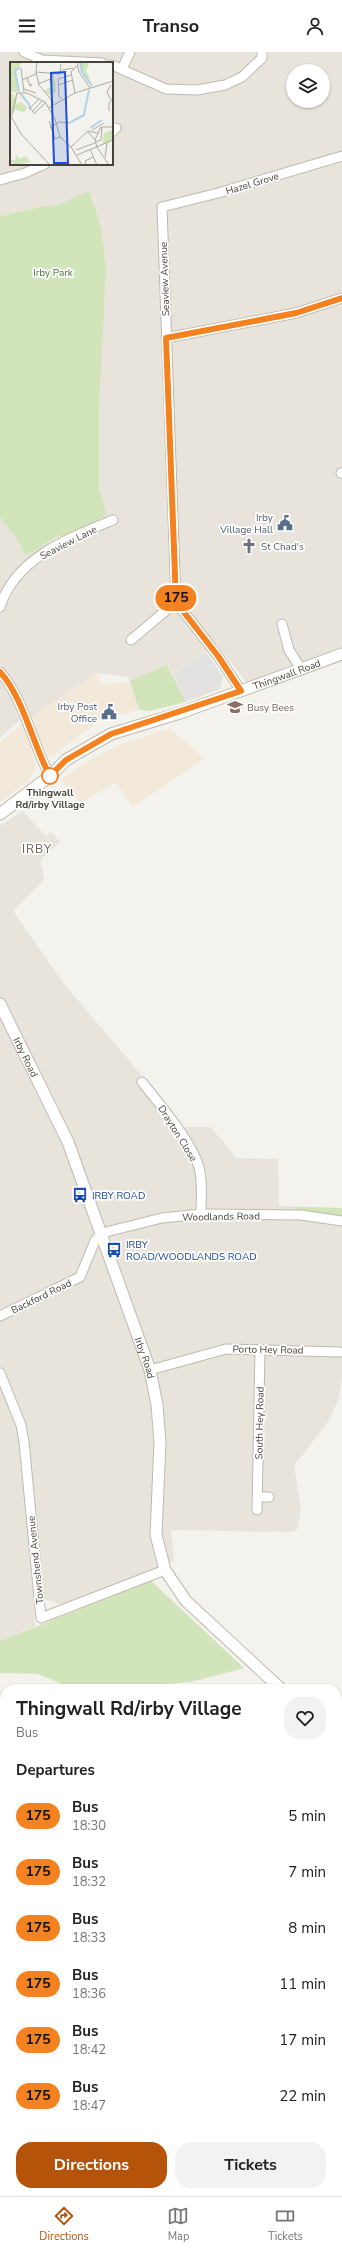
<!DOCTYPE html>
<html lang="en">
<head>
<meta charset="utf-8">
<style>
	body { margin:0; font-family:"Nunito Sans",sans-serif; background:#f2f2f2; color:#222; height:100vh; display:flex; flex-direction:column; font-size:15px; white-space:nowrap }
	* { box-sizing:border-box; margin:0 }
	p { font-size:13px; color:#767676 }
	.icon { flex:none; width:22px; height:22px; fill:none; stroke:currentColor; stroke-width:2; stroke-linecap:round; stroke-linejoin:round }
	.map { position:relative; flex:1; overflow:hidden }
	.sheet { position:absolute; left:0px; top:1632px; width:342px; height:512px; display:flex; flex-direction:column; background:#fff; border-radius:16px 16px 0 0; box-shadow:0 1px 3px #0004 }
	.sheet>* { flex:none }
	.badge { padding:0 8px; border-radius:13px; font-size:14px; line-height:26px }
	.buttons { position:absolute; left:286px; top:12px; display:grid; gap:8px }
	.buttons a { display:grid; place-items:center; width:44px; height:44px; border-radius:50%; background:#fff; box-shadow:0 1px 3px #0004; font-size:20px }
	.map>.badge { position:absolute; translate:-50% -50%; box-shadow:0 0 0 2px #fff }
	h2 { padding:0 16px; font-size:15px; line-height:36px }
	.round { display:grid; place-items:center; flex:none; width:42px; height:42px; border-radius:16px; background:#f2f2f2 }
	.overview { display:flex; align-items:center; justify-content:space-between; height:68px; padding:0 16px }
	h1 { font-size:19px; font-weight:700; line-height:30px }
	.cta { display:flex; gap:8px; margin-top:auto; padding:8px 16px }
	.cta a { flex:1; height:46px; border-radius:16px; background:#b45309; color:#fff; font-size:16px; font-weight:700; line-height:46px; text-align:center }
	.cta a+a { background:#f2f2f2; color:#222 }
	ul { padding:0; list-style:none }
	li { display:flex; align-items:center; gap:12px; height:56px; padding:0 16px }
	li div { flex:1 }
	li b { display:block; font-size:15px }
	li em { font-style:normal }
	li .badge { min-width:44px; font-weight:700; text-align:center }
	header { display:flex; justify-content:space-between; align-items:center; height:52px; padding:0 16px; background:#fff; font-size:18px; font-weight:700 }
	.tab-bar { display:flex; justify-content:space-around; align-items:center; height:56px; border-top:1px solid #e0e0e0; background:#fff; font-size:11px; color:#767676 }
	.tab-bar a { display:grid; justify-items:center; gap:2px }
	.tab-bar .active { color:#b45309 }
	.map>svg:first-child { display:block }
</style>
</head>
<body>
<header><svg class="icon" aria-label="menu" viewBox="0 0 24 24"><path d="M4 6h16M4 12h16M4 18h16"/></svg>Transo<svg class="icon" aria-label="person" viewBox="0 0 24 24"><circle cx="12" cy="8" r="4"/><path d="M4 21q1-7 8-7t8 7"/></svg></header>
<div class="map">
<svg width="342" height="2144" viewBox="0 0 342 2144">
	<rect width="100%" height="100%" fill="#f4f2ec"/>
	<g fill="#e8e4db" fill-rule="evenodd">
		<path d="M0 0H342V598L247 631 217 592 173 622 167 613 130 629 128 625 97 621 30 666 19 641 0 612V465L22 495 23 503 33 500 56 485 72 483 107 462 99 437V352L89 140 58 153 45 154 0 164ZM11 11H112V112H11ZM293 19H323V49H293Z"/>
		<path d="M0 625 11 644 20 668 0 686Z"/>
		<path d="M23 759 46 784 51 780 60 790 41 807 44 828 13 859 64 932 132 1012 171 1061 178 1075H211L236 1106 278 1107 279 1154 342 1156V1326L339 1345 330 1367 294 1414 301 1457 297 1478 290 1480 171 1478 174 1509 63 1553 33 1544 35 1574 0 1589V774Z"/>
	</g>
	<g fill="#f3e9da">
		<path d="M97 621 103 633 130 629 139 658 101 668 52 704 44 703 30 666Z"/>
		<path d="M22 672 35 708V719L29 729 0 750V690Z"/>
		<path d="M170 676 205 707 132 755 116 730 80 752 61 728 81 713 118 693Z"/>
	</g>
	<path fill="#ece6d8" d="M342 1728V2144H296L294 2139H337V1732Z"/>
	<g fill="#d1e4ba">
		<path d="M89 139 101 176 106 216 99 352V437L107 462 72 483 56 485 33 500 23 503 22 495 0 465V164L45 154 58 153Z"/>
		<path d="M167 613 186 650 149 659 139 658 130 629Z"/>
		<path d="M296 1155 342 1156V1165L325 1162 296 1160Z"/>
		<path d="M151 1529 244 1616 195 1629 134 1636H117L102 1632 69 1635 38 1622 0 1621V1589Z"/>
		<path d="M342 2071V2144H315L314 2139H337V2072Z"/>
	</g>
	<path fill="#e4e2e0" d="M206 600 223 625 220 637 186 650 173 622Z"/>
	<g fill="none" stroke-linecap="round" stroke-linejoin="round">
		<defs>
			<g id="minor">
				<path d="M24 0 42 8 102 11"/>
				<path d="M112 13 166 37 197 38 225 33 242 25 262 6V0"/>
				<path d="M122 17 130 0"/>
				<path d="M112 80 116 76"/>
				<path d="M0 128 25 121 45 112"/>
				<path d="M166 286 296 261 342 246"/>
				<path d="M341 421H342"/>
				<path d="M0 555C15 506 69 486 113 468"/>
				<path d="M282 572 289 598 301 617"/>
				<path d="M131 588 176 550"/>
				<path d="M0 620C23 645 33 693 50 724"/>
				<path d="M241 639 218 604 176 550 162 155 218 141 342 104"/>
				<path d="M142 1030C160 1053 190 1087 199 1115 203 1130 201 1147 201 1162"/>
				<path d="M0 1264 80 1225 95 1189 102 1181 162 1166 201 1162 301 1163 342 1169"/>
				<path d="M150 1318 226 1297 340 1300"/>
				<path d="M0 1321 21 1373 24 1390 41 1566 165 1518"/>
				<path d="M258 1445H269"/>
				<path d="M257 1458 260 1297"/>
			</g>
			<g id="tertiary">
				<path id="s1" d="M0 762 50 724 66 708 111 682 180 661 342 602"/>
				<path id="s2" d="M0 952 68 1090 150 1318 157 1353 160 1390 156 1483 165 1518 186 1549 281 1637"/>
				<path d="M337 1687 342 1692"/>
			</g>
		</defs>
		<use href="#minor" stroke="#bfbaaf" stroke-width="11"/>
		<use href="#tertiary" stroke="#bfbaaf" stroke-width="13"/>
		<use href="#minor" stroke="#fff" stroke-width="9"/>
		<use href="#tertiary" stroke="#fff" stroke-width="11"/>
	</g>
	<g fill="none" stroke-linecap="round" stroke-linejoin="round">
		<defs>
			<path id="line" d="M0 620C23 645 33 693 50 724L66 708 111 682 241 639 218 604 176 550 166 286 296 261 342 246"/>
		</defs>
		<use href="#line" stroke="#fff" stroke-width="9"/>
		<use href="#line" stroke="#f58220" stroke-width="6"/>
	</g>
	<defs>
		<symbol id="civic-bare" viewBox="-9 -9 18 18"><path d="M-.6-6.5H3V-4.5H.6V-3L4-1V1h2V6H-6V1h2V-1L-.6-3ZM-1.2 2.5V6h2.4V2.5Z" fill="#5c6f8a" stroke="#fff" stroke-width="2.5" paint-order="stroke"/></symbol>
		<symbol id="church-bare" viewBox="-9 -9 18 18"><path d="M-1.2-6h2.4v3.5h3.3v2.4h-3.3V6h-2.4V-.1h-3.3v-2.4h3.3Z" fill="#6b7280" stroke="#fff" stroke-width="2.5" paint-order="stroke"/></symbol>
		<symbol id="school-bare" viewBox="-9 -9 18 18"><path d="M0-5L7-2L0 1L-7-2ZM-4 1L0 2.5L4 1V4Q0 6-4 4Z" fill="#8d6e63" stroke="#fff" stroke-width="2.5" paint-order="stroke"/></symbol>
		<symbol id="bus-bare" viewBox="-9 -9 18 18"><path d="M-5-6H5V4H4V6H2V4H-2V6H-4V4H-5ZM-3.5-4V0h7V-4ZM-3.5 1.2v1.5H-2V1.2ZM2 1.2v1.5H3.5V1.2Z" fill="#1a4fb4" stroke="#fff" stroke-width="2.5" paint-order="stroke"/></symbol>
	</defs>
	<g fill-rule="evenodd">
		<use href="#civic-bare" x="274" y="460" width="22" height="22"/>
		<use href="#church-bare" x="238" y="483" width="22" height="22"/>
		<use href="#school-bare" x="224" y="644" width="22" height="22"/>
		<use href="#civic-bare" x="98" y="649" width="22" height="22"/>
		<use href="#bus-bare" x="69" y="1132" width="22" height="22"/>
		<use href="#bus-bare" x="103" y="1187" width="22" height="22"/>
	</g>
	<circle fill="#fff" stroke="#f58220" stroke-width="2" cx="50" cy="724" r="8"/>
	<g text-anchor="middle" stroke-width="3.5" stroke-linejoin="round" paint-order="stroke">
		<g font-size="10" fill="#48433a" stroke="#fff">
			<text transform="translate(252 131) rotate(-17)" y="4">Hazel Grove</text>
			<text transform="translate(164 227) rotate(-92)" y="4">Seaview Avenue</text>
			<text transform="translate(68 490) rotate(-27)" y="4">Seaview Lane</text>
			<text dy="4" stroke="none"><textPath href="#s1" startOffset="323">Thingwall Road</textPath></text>
			<text dy="4" stroke="none"><textPath href="#s2" startOffset="59">Irby Road</textPath></text>
			<text transform="translate(178 1081) rotate(58)" y="4">Drayton Close</text>
			<text transform="translate(221 1164) rotate(-1)" y="4">Woodlands Road</text>
			<text transform="translate(41 1244) rotate(-26)" y="4">Backford Road</text>
			<text transform="translate(268 1297) rotate(1)" y="4">Porto Hey Road</text>
			<text dy="4" stroke="none"><textPath href="#s2" startOffset="383">Irby Road</textPath></text>
			<text transform="translate(259 1371) rotate(-89)" y="4">South Hey Road</text>
			<text transform="translate(35 1508) rotate(-96)" y="4">Townshend Avenue</text>
		</g>
		<g font-size="10" fill="#4c7433" stroke="#fff">
			<text x="53" y="224">Irby Park</text>
		</g>
		<g font-size="10" fill="#4e5e75" stroke="#fff" text-anchor="end">
			<text x="273" y="469">Irby<tspan x="273" dy="12">Village Hall</tspan></text>
			<text x="97" y="658">Irby Post<tspan x="97" dy="12">Office</tspan></text>
		</g>
		<g font-size="10" fill="#5b616d" stroke="#fff" text-anchor="start">
			<text x="261" y="498">St Chad's</text>
		</g>
		<g font-size="10" fill="#785e54" stroke="#fff" text-anchor="start">
			<text x="247" y="659">Busy Bees</text>
		</g>
		<g font-size="10" font-weight="bold" fill="#48433a" stroke="#fff">
			<text x="50" y="744">Thingwall<tspan x="50" dy="12">Rd/irby Village</tspan></text>
		</g>
		<g font-size="10" fill="#164399" stroke="#fff" text-anchor="start">
			<text x="92" y="1147">IRBY ROAD</text>
			<text x="126" y="1196">IRBY<tspan x="126" dy="12">ROAD/WOODLANDS ROAD</tspan></text>
		</g>
		<g font-size="12" letter-spacing="1" fill="#6a6153" stroke="#fff">
			<text x="37" y="801">IRBY</text>
		</g>
	</g>
	<g transform="translate(10 10)">
		<rect width="103" height="103" fill="#f4f2ec"/>
		<path d="M0 0H12L5 9 9 29 7 30H0ZM70 0 79 1 76 9 83 24 72 9ZM45 17 46 30 39 33 34 29 41 25 39 18ZM0 31 4 33 3 36 7 32 6 42 11 40 15 43 17 46 14 50 5 48 1 52ZM103 68V78L92 83 94 71ZM6 92 9 97 16 94 22 102 20 100 4 103 0 97 5 99Z" fill="#d1e4ba"/>
		<path fill="none" stroke="#b0d2ea" stroke-width="2" d="M70 0 72 10 82 24M9 29 5 9 10 5M10 31 19 42 20 48M75 47 79 28M61 60 74 53 75 47M80 66 92 58"/>
		<path fill="none" stroke="#afaca5" stroke-width="1" d="M27 0 26 10 29 23 44 41M67 0 69 10 80 26M11 6 14 30M52 8 64 6M26 10 50 12 51 2M17 16 20 24 22 23H20M12 18 26 12M28 22 43 16V11M48 23 63 18M101 23 97 30 101 38M14 27 26 31M65 31 61 10 68 3M52 37 49 34 48 17 61 13M38 46 65 31 103 19M23 49 32 39M99 49V41L103 37M25 51 35 41M25 52 20 46 29 37M2 53 7 31H17L35 40 45 57 50 75 61 85 72 103M1 54 11 72 40 103M39 59 45 77 50 75M40 66 49 60 61 61M82 68 94 61M77 69 85 78M85 80 91 78 92 65M61 85 78 69 88 71M87 85 85 78 91 65H103M87 85 99 103M80 87 87 103M66 88 85 81M67 93 103 78M95 95 97 81M76 102 75 99 83 95"/>
		<path fill="#1d4ed8" fill-opacity="0.15" stroke="#1d4ed8" stroke-width="2" d="M55 10 58 101H44L41 11Z"/>
		<rect width="103" height="103" fill="none" stroke="#48433a" stroke-width="2"/>
	</g>
</svg>
<div class="buttons">
<a><svg class="icon" aria-label="layers" viewBox="0 0 24 24"><path d="M12 4l9 5-9 5-9-5zM3 14l9 5 9-5"/></svg></a>
</div>
<b class="badge" style="left:176px;top:546px;background:#f58220;color:#111">175</b>
<section class="sheet">
<div class="overview"><div><h1>Thingwall Rd/irby Village</h1><p>Bus</p></div><a class="round"><svg class="icon" aria-label="heart" viewBox="0 0 24 24"><path d="M12 20l-8-8c-3-5 5-10 8-4 3-6 11-1 8 4z"/></svg></a></div>
<h2>Departures</h2>
<ul>
<li><span class="badge" style="background:#f58220;color:#111">175</span><div><b>Bus</b><p>18:30</p></div><em>5 min</em></li>
<li><span class="badge" style="background:#f58220;color:#111">175</span><div><b>Bus</b><p>18:32</p></div><em>7 min</em></li>
<li><span class="badge" style="background:#f58220;color:#111">175</span><div><b>Bus</b><p>18:33</p></div><em>8 min</em></li>
<li><span class="badge" style="background:#f58220;color:#111">175</span><div><b>Bus</b><p>18:36</p></div><em>11 min</em></li>
<li><span class="badge" style="background:#f58220;color:#111">175</span><div><b>Bus</b><p>18:42</p></div><em>17 min</em></li>
<li><span class="badge" style="background:#f58220;color:#111">175</span><div><b>Bus</b><p>18:47</p></div><em>22 min</em></li>
</ul>
<div class="cta"><a>Directions</a><a>Tickets</a></div>
</section>
</div>
<nav class="tab-bar">
<a class="active"><svg class="icon" aria-label="directions" viewBox="0 0 24 24"><path d="M12 3l9 9-9 9-9-9zM9 14v-3h6M13 9l2 2-2 2"/></svg>Directions</a>
<a><svg class="icon" aria-label="map" viewBox="0 0 24 24"><path d="M3 6l6-2 6 2 6-2v14l-6 2-6-2-6 2zM9 4v14M15 6v14"/></svg>Map</a>
<a><svg class="icon" aria-label="tickets" viewBox="0 0 24 24"><path d="M3 7h18v10H3zM15 7v10"/></svg>Tickets</a>
</nav>
</body>
</html>
